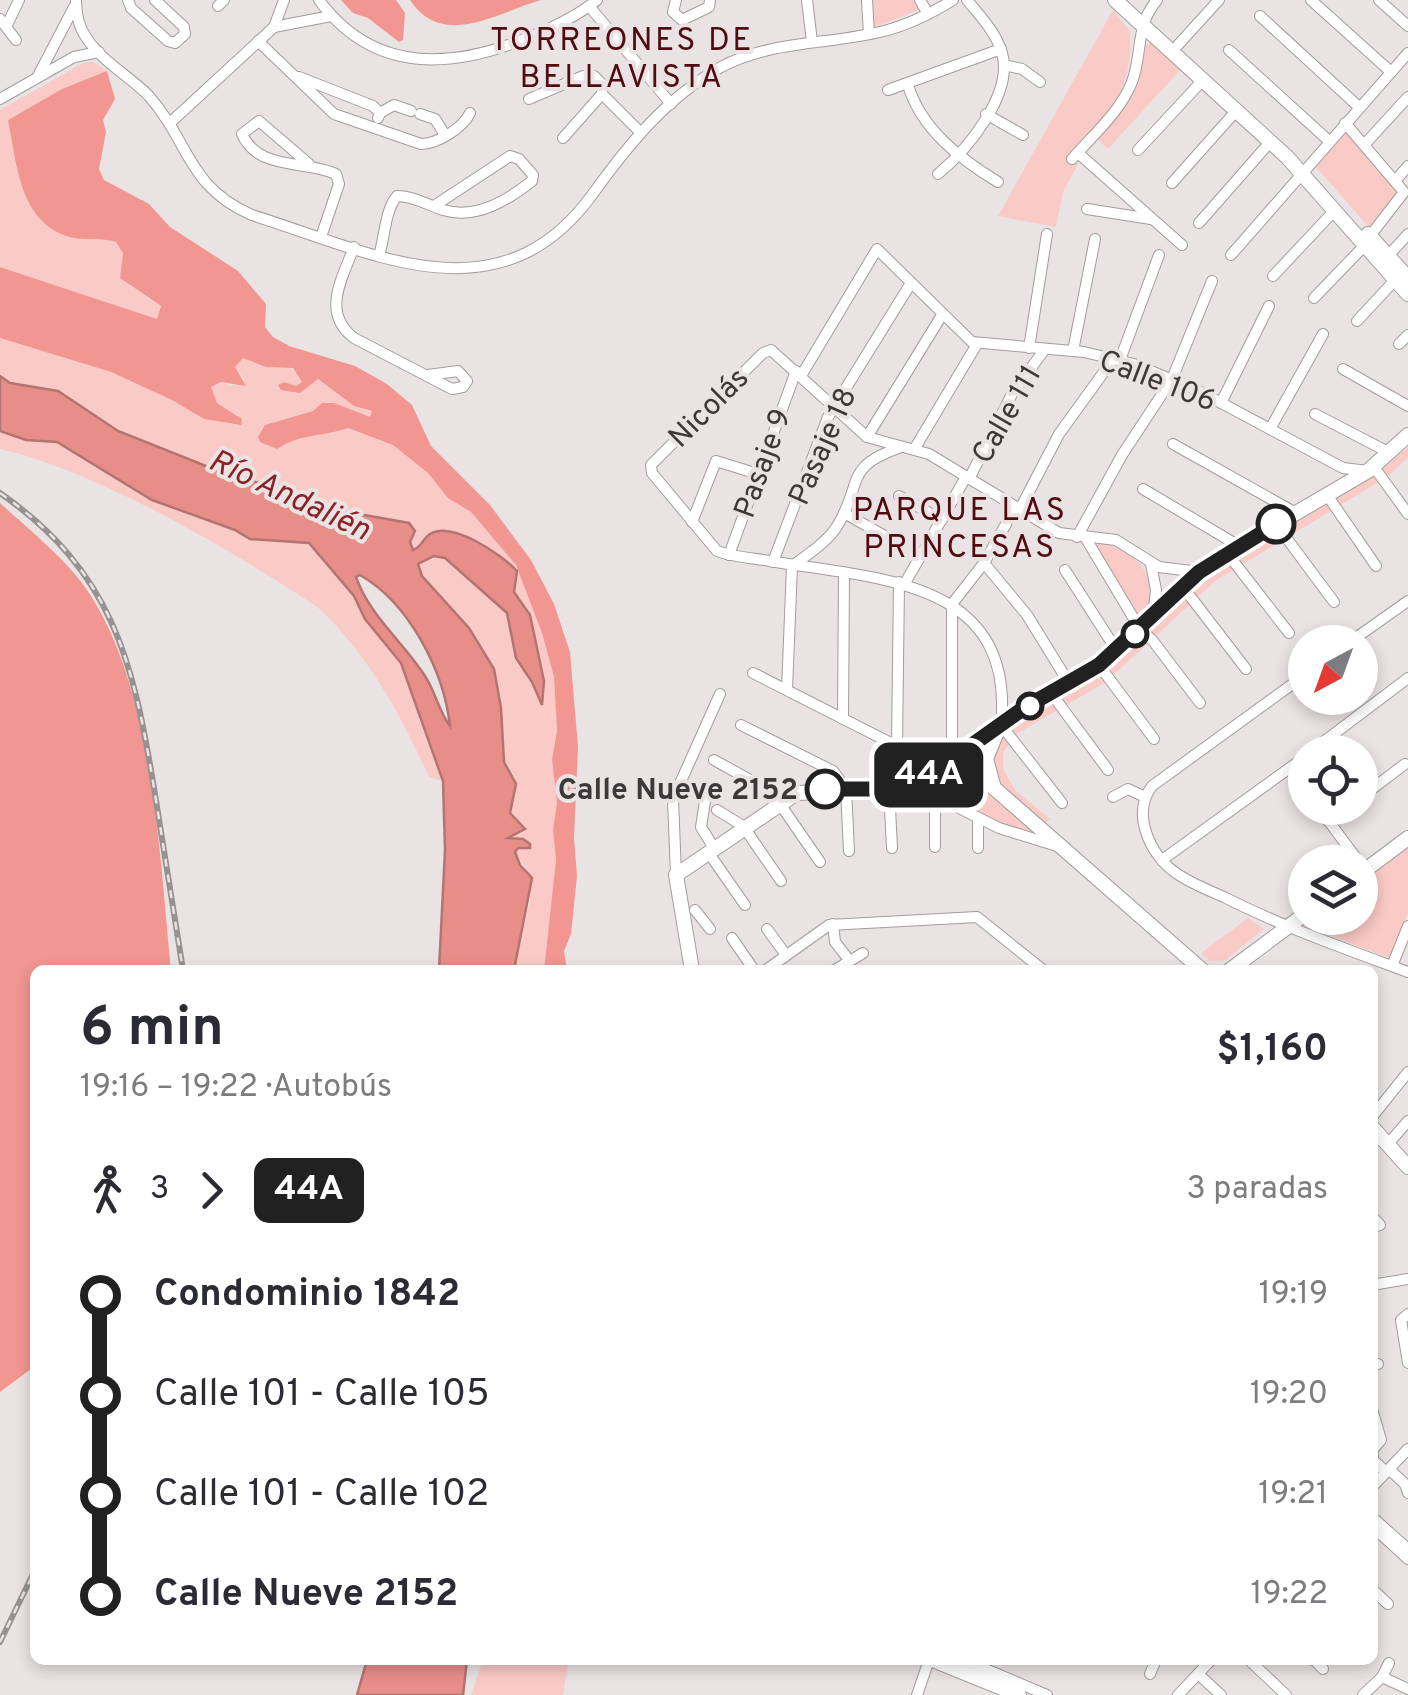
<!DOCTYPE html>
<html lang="es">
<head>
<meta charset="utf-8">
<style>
	body { margin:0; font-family:Overpass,sans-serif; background:#f7f7f7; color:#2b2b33; height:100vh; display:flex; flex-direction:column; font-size:38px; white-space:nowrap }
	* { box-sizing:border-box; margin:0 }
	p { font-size:32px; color:#7c7c81 }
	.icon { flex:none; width:55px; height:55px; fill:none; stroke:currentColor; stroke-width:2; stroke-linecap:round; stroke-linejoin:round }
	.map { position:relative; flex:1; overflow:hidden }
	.side { position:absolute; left:30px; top:965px; width:1348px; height:700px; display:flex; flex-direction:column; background:#fff; border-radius:15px; box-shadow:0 5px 15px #0003 }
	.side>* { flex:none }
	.badge { padding:0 20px; border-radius:15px; font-size:35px; line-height:65px }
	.needle { width:65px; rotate:221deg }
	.fabs { position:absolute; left:1288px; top:625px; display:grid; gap:20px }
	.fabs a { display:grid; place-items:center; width:90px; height:90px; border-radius:50%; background:#fff; box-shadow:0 5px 15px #0003; font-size:50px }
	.map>.badge { position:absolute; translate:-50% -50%; box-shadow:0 0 0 5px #fff }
	.legs { display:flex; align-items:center; gap:15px; height:110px; padding:0 50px; font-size:32px }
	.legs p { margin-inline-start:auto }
	.headline { display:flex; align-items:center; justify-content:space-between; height:170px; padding:0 50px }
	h1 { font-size:55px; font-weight:700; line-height:75px }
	ul { padding:0 50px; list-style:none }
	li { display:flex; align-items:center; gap:35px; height:100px; font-size:38px }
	li i { display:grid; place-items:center; width:15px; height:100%; margin:0 12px; background:currentColor }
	li i::after { content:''; width:25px; height:25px; margin:-12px; border:8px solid; border-radius:50%; background:#fff }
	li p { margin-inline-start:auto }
	li:first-child i { background:linear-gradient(#0000 50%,currentColor 0) }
	li:last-child i { background:linear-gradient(currentColor 50%,#0000 0) }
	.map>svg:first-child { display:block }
</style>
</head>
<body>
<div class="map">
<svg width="1408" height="1695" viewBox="0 0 1408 1695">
	<rect width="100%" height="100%" fill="#eae3e3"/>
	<g fill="#facac6">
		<path d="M873 0H913L919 10 874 27Z"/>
		<path d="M1113 10 1130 31C1134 92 1108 113 1069 155L1078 164 1063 192 1056 227 998 216Z"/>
		<path d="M1151 43 1180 70 1108 149 1098 140C1123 110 1141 84 1146 45Z"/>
		<path d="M93 62 107 71 62 89 8 120C17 161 18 219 65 235 83 241 103 235 119 244L123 253 120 278 161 307 157 319 0 267V110L83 63Z"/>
		<path d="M1347 131 1399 193 1369 227 1316 167Z"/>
		<path d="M0 338 111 372 172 400 204 419 240 425 237 415 217 403 211 387 221 382 232 386 245 380 234 367 243 357 266 367 292 368 302 382 293 393 318 379 354 406 373 412 370 417 328 402 314 411 271 423 277 449C301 433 323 437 348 428L393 445 428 473 448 498 471 512 516 565 542 633 554 677 557 731 552 759 557 804 553 830 556 860 544 970H514L530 900V875L515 852 517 848 526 849 508 837 520 823 510 813 516 789 504 762 501 708 494 669 469 628 422 576 418 564 435 556 445 558 507 613 514 649 541 703 544 681 530 615 514 592 517 571C501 553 454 519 430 534 422 539 422 546 413 550L409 523 336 510 286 490 226 474 118 431 58 391 10 383 0 376Z"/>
		<path d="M0 431 26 440 57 442 152 500 235 530 250 539 309 543 354 596 365 619 401 663 443 781 429 777C403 719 372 662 327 616 314 602 293 592 277 581 203 534 85 468 0 449Z"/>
		<path d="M1408 447V458L1387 477 1215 581 1106 682 1018 733 1003 752V769L1015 790 1050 819 1043 824C1013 799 969 765 1011 727L1115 663 1229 561 1369 478Z"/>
		<path d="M1102 543C1141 550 1166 588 1140 623L1091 544Z"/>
		<path d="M970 755 980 759C985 795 1020 817 1044 840L1014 831 923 786Z"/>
		<path d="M1408 846V912L1390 958 1304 926 1315 918H1360V883Z"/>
		<path d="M1248 918 1264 929 1225 960 1210 961 1201 953Z"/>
		<path d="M483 1660H569L563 1695H471Z"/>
	</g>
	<g fill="#f19691">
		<path d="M341 0H396L405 13 403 40 399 42 368 18 353 13Z"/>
		<path d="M410 0H541C498 12 443 50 410 0Z"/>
		<path d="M107 71 115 99 103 120 106 132 99 169 104 180 149 204 170 227 238 271 266 304 265 327 273 337 289 346 355 366 387 384 412 405 431 446 490 505 531 560 554 604 570 652 578 747 574 838 577 876 571 934 564 951 567 970H544L556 860 553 830 557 803 552 759 557 731 554 677 542 633 516 565 471 512 448 498 428 473 393 445 348 428C323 437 301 433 277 449L260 442 258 437 265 425 313 411 322 403H334L370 417 372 411 354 406 318 379 300 393 281 390 278 385 284 382 296 386 302 382 293 368 266 367 243 358 235 367 246 386 221 382 211 387 217 403 242 419 241 425 204 419 172 400 111 372 0 338V267L157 319 161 306 120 278 123 253 116 242C102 237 85 241 70 237 19 223 17 163 8 120L62 89Z"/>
		<path d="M0 503C24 525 51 547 73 572 153 664 159 852 171 970H35V1366L0 1392Z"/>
	</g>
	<g fill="#e88e89" stroke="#b47471" stroke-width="2.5" fill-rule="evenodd">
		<path d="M0 376 10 383 58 391 118 431 226 474 286 490 336 510 409 523 415 531 410 542 413 550C423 546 422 539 430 534 452 520 502 555 517 571L514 592 530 615 544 681 542 705 532 682 516 658 507 613 445 558 434 556 418 564 422 576 469 628 494 669 501 708 504 762 516 784 510 813 525 829 508 838 523 839 530 844V848H518L515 852 520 865 532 878 514 970H439L445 850 443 781 401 663 365 619 354 596 309 543 250 539 235 530 152 500 57 442 26 440 0 431ZM360 575C409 603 444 671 450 726 439 712 435 691 425 676 404 643 369 615 356 577Z"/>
		<path d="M367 1660H467L463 1695H357Z"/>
	</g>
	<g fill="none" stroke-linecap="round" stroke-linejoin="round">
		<defs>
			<g id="street">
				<path d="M76 0C76 13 78 26 86 37 100 60 129 76 148 95 190 142 187 187 252 215 373 253 499 322 592 195 628 145 666 98 721 67 772 40 829 45 884 31 908 25 932 13 953 0"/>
				<path d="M128 0 131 8 168 41 175 43 185 34 184 27 155 0"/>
				<path d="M319 0C371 71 446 70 522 40 548 30 575 18 597 0"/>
				<path d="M676 0 673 12 682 20 709 7 710 0"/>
				<path d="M807 0 812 42"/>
				<path d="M867 0 869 34"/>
				<path d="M920 0 928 14"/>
				<path d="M1311 0 1391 72"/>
				<path d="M1379 0 1408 26"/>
				<path d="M218 6 224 0"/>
				<path d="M589 6 671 104"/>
				<path d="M1260 16 1359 107"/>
				<path d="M0 19 16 40"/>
				<path d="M7 25 19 0"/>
				<path d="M274 27 331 16"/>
				<path d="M258 41 334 114 421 144C437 144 463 128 470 113"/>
				<path d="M1178 45 1219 0"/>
				<path d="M1229 50 1329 141"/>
				<path d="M1004 65 1022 69 1040 82"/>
				<path d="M38 76 74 7"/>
				<path d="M299 77 373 106 380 113"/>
				<path d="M908 85C921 129 960 159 998 182"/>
				<path d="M888 90 1001 49"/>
				<path d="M0 99 74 57 99 52"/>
				<path d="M529 99 583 76H594L602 84V94L640 132"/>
				<path d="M420 114 435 119 445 135"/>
				<path d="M986 114 1023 135"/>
				<path d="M378 118 380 113 394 105 411 111"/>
				<path d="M171 122 274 27 284 0"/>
				<path d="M1345 123 1404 192 1370 236"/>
				<path d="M563 138 602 94"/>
				<path d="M1364 145 1408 97"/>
				<path d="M1138 150 1203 80"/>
				<path d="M1078 153 1182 245"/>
				<path d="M1072 159C1093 135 1120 112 1132 82 1143 52 1135 26 1157 0"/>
				<path d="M309 164 259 121 242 134C258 171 306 160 336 174L339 184 321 237"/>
				<path d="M938 174C967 150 1014 94 1002 53 996 32 980 16 967 0"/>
				<path d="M1395 181 1408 166"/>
				<path d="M1172 183 1237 110"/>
				<path d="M1087 209 1151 219"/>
				<path d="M1199 223 1271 141"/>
				<path d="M354 247C342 279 321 313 354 338L452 389 463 387 467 381 458 371 428 375"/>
				<path d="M1231 255 1408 53"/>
				<path d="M379 256C385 236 385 210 397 196 413 196 428 205 443 210 476 220 508 200 532 181L533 175 519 159 510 156 434 206"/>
				<path d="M1388 256 1408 234"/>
				<path d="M1273 276 1335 210"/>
				<path d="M1314 298 1365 245"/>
				<path d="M1357 321 1396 279"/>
				<path d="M1399 344 1408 335"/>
				<path d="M1029 348 1047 234"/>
				<path d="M1073 351 1095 239"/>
				<path d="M1120 360 1159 255"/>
				<path d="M1343 369 1408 406"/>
				<path d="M801 376 877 249 972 342 1084 352 1134 364 1197 390 1343 468 1368 471"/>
				<path d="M1221 403 1269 306"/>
				<path d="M1315 414 1390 453"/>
				<path d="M1270 429 1323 334"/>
				<path d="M867 437 942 315"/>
				<path d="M1173 444 1296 513"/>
				<path d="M915 448 977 344"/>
				<path d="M1374 467 1408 514"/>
				<path d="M969 479 1012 394 1045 349"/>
				<path d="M1143 489 1239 546"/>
				<path d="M1327 495 1376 566"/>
				<path d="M899 496 942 520"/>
				<path d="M1019 511 1059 434 1114 358"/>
				<path d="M844 513 892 540"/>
				<path d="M692 522 716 461 758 474"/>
				<path d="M1276 524 1334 602"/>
				<path d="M1077 537 1122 455 1172 379 1212 281"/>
				<path d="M1085 537 1140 629 1153 641 1200 703"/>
				<path d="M1227 553 1289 633"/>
				<path d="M729 555 796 371"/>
				<path d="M773 562 828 417 911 283"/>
				<path d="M984 563 1027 615 1069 683"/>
				<path d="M1151 564 1156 590 1153 617"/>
				<path d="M1065 570 1117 651"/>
				<path d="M905 583 966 477"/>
				<path d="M1183 587 1246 669"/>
				<path d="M1350 642 1408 601"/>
				<path d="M1099 665 1154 739"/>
				<path d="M753 673 940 768"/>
				<path d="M1305 675 1152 786C1131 814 1150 855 1176 873 1190 883 1208 890 1224 897 1283 927 1346 949 1408 972"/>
				<path d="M787 690 792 566C810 553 829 541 839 523 863 481 844 467 901 447"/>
				<path d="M1051 693 1108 770"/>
				<path d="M843 719 844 574"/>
				<path d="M741 725 833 771 839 779V789"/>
				<path d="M897 746 899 582"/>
				<path d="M1310 752 1408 678"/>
				<path d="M952 759V604L984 563 1015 508"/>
				<path d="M714 760 786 800"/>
				<path d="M1290 768 1305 789"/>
				<path d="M913 785 999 828 1057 846"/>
				<path d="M846 789 849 851"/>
				<path d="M889 789 892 848"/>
				<path d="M935 796V847"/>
				<path d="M1113 797 1128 789 1145 797"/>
				<path d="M1360 798 1405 764"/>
				<path d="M705 801 701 827 714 848"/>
				<path d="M1062 803 1001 725C1016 578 875 579 770 561 752 558 733 557 717 551L652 473 651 465 763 353 771 350 867 437 929 454 1059 533 1116 540 1159 567 1199 572"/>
				<path d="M780 804 820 862"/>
				<path d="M1319 808 1359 862"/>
				<path d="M717 810 743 826 781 881"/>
				<path d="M978 818V848"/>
				<path d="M1328 821 1346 808"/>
				<path d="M708 852 745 905"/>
				<path d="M1162 860 1305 757"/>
				<path d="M676 875 673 799 720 694"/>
				<path d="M695 910 710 929"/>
				<path d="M833 924 835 942 849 960"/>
				<path d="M767 929 786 955"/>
				<path d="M732 938 754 970"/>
				<path d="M1392 966 1408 926"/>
				<path d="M766 970 829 925 977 917 1043 970"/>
				<path d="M835 970 863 953"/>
				<path d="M1372 1117 1408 1072"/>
				<path d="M1388 1144 1408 1121"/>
				<path d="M1372 1216 1380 1225 1372 1228"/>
				<path d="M1372 1285 1408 1279"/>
				<path d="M1408 1314 1401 1320 1408 1363"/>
				<path d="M1372 1365 1378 1364"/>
				<path d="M1372 1409 1381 1440 1374 1448"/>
				<path d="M1372 1439 1373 1460 1386 1472"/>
				<path d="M1389 1469 1405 1484 1408 1493"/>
				<path d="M1372 1487 1408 1449"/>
				<path d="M1372 1517 1408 1549"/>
				<path d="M1372 1526 1408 1559"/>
				<path d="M1372 1589 1388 1604"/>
				<path d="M964 1660 1047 1695"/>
				<path d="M1249 1660 1286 1695"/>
				<path d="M1314 1660 1323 1669"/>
				<path d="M1150 1674 1156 1660"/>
				<path d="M1198 1674 1221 1695"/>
				<path d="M1382 1677 1408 1689"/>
				<path d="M917 1695 929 1660"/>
				<path d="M1178 1695 1211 1660"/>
				<path d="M1363 1695 1382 1677 1389 1663"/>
			</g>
			<g id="secondary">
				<path d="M1115 0 1287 157 1408 294"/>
				<path d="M1368 234 1408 278"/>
				<path d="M998 729 986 759 994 788 1202 970"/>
				<path d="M1360 874 1408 838"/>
				<path d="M692 970 676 875 797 793 889 789 920 782 1012 717 1099 665 1212 562 1368 471 1408 435"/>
				<path d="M1230 970 1305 914"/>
				<path d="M1372 1127 1408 1167"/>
				<path d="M933 1660 1019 1695"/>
			</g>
		</defs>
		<use href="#street" stroke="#a29c9c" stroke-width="12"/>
		<use href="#secondary" stroke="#a29c9c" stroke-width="16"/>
		<use href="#street" stroke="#fff" stroke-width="10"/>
		<use href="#secondary" stroke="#fff" stroke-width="14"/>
		<defs>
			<g id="rail">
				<path d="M0 493C113 572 133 661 154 788 164 849 173 909 183 970"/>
				<path d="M0 1642 35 1570"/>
			</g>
		</defs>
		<use href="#rail" stroke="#969292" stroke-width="6"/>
		<use href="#rail" stroke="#eae3e3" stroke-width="2.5" stroke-dasharray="8" stroke-linecap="butt"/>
	</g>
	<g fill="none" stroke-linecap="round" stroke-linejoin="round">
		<defs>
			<path id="line-1" d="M825 789H889L920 782 1024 708 1099 665 1199 572 1276 524"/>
		</defs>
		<use href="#line-1" stroke="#fff" stroke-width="22"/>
		<use href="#line-1" stroke="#212121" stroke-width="15"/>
	</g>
	<g fill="#fff" stroke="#212121" stroke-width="5">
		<circle cx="1276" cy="524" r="18"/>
		<circle cx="1135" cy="634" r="12"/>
		<circle cx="1030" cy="706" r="12"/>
		<circle cx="825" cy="789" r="18"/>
	</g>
	<g text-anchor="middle" stroke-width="8" stroke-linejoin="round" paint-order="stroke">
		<g font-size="30" fill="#3b3939" stroke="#eae3e3">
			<text transform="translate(1158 380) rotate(21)" y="10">Calle 106</text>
			<text transform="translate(708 407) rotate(-45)" y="10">Nicolás</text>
			<text transform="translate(1006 414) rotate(-60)" y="10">Calle 111</text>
			<text transform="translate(822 446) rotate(-66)" y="10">Pasaje 18</text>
			<text transform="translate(762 463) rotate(-70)" y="10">Pasaje 9</text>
		</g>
		<g font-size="30" font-weight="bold" fill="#3b3939" stroke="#eae3e3" text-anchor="end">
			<text x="798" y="799">Calle Nueve 2152</text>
		</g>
		<g font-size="32" letter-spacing="2.5" fill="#510b10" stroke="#eae3e3">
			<text x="622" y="50">TORREONES DE<tspan x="622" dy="37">BELLAVISTA</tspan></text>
			<text x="960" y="520">PARQUE LAS<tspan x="960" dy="37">PRINCESAS</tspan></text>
		</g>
		<g font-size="32" font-style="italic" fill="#8c2227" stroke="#eae3e3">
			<text transform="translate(290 494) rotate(25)" y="11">Río Andalién</text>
		</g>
	</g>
</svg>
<div class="fabs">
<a><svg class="needle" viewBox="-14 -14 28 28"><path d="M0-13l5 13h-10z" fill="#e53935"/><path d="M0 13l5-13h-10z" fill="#7c7c81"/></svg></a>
<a><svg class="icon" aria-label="locate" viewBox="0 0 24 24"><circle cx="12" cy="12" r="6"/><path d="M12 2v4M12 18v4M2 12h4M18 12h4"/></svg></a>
<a><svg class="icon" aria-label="layers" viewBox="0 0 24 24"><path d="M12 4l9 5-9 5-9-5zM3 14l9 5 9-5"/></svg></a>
</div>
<b class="badge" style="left:929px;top:775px;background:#212121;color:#fff">44A</b>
<section class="side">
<div class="headline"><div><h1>6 min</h1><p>19:16 – 19:22 · Autobús</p></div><b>$1,160</b></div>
<div class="legs"><svg class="icon" aria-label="walk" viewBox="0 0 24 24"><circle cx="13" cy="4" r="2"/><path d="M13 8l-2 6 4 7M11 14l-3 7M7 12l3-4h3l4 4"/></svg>3<svg class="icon" aria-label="forward" viewBox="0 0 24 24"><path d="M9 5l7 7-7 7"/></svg><b class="badge" style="background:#212121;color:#fff">44A</b><p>3 paradas</p></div>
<ul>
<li><i style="color:#212121"></i><b>Condominio 1842</b><p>19:19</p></li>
<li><i style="color:#212121"></i><span>Calle 101 - Calle 105</span><p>19:20</p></li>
<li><i style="color:#212121"></i><span>Calle 101 - Calle 102</span><p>19:21</p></li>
<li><i style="color:#212121"></i><b>Calle Nueve 2152</b><p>19:22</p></li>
</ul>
</section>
</div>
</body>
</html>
